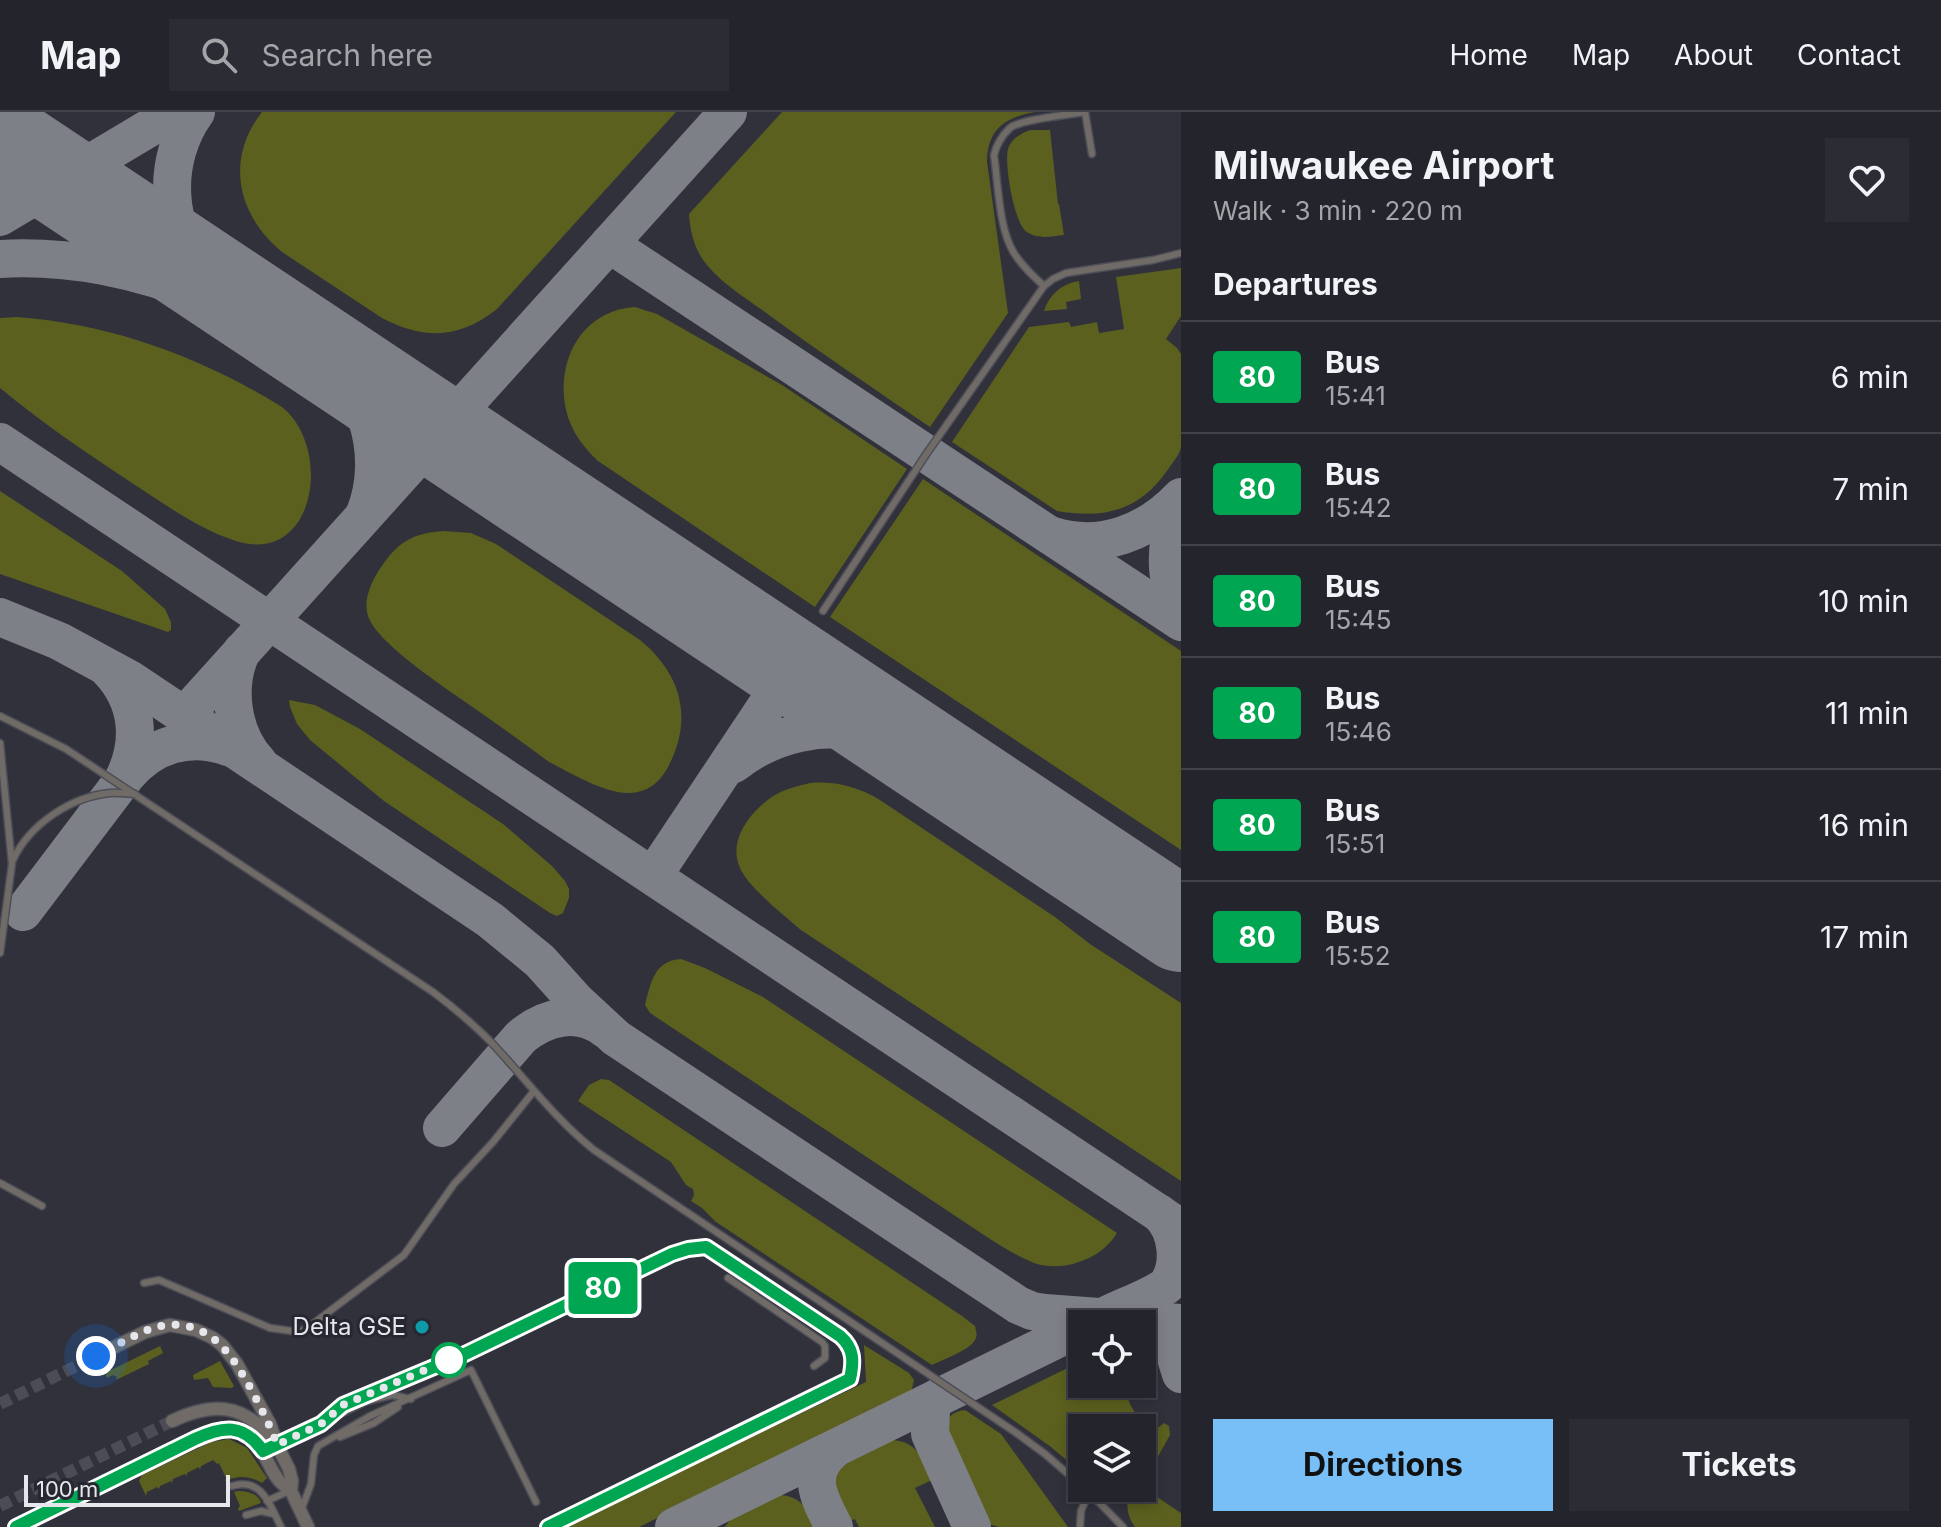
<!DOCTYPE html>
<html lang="en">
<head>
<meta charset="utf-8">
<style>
	body { margin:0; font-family:Inter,sans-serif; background:#2c2d34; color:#f1f3f6; height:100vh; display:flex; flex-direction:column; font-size:30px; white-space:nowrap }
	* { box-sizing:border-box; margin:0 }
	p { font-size:26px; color:#a3a5a9 }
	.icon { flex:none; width:44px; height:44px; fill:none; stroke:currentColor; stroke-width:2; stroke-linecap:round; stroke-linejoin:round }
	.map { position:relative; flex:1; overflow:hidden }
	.details { display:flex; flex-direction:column; background:#24252c; width:760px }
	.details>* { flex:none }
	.badge { padding:0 16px; border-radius:6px; font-size:28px; line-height:52px }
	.tools { position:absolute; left:1068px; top:1198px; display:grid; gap:16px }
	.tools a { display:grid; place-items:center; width:88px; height:88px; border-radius:0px; background:#24252c; box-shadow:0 4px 12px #0003,0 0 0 2px #414248; font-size:40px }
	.scale { position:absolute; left:24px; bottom:20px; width:206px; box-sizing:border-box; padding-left:8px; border:4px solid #e6e7ed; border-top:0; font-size:22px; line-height:28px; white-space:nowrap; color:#e6e7ed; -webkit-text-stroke:6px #272731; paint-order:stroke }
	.you { position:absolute; width:40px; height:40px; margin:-20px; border:6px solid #fff; border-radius:50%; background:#1a73e8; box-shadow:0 0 0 12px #1a73e833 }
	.map>.badge { position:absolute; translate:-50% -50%; box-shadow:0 0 0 4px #fff }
	h2 { padding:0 32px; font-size:30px; line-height:72px }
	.round { display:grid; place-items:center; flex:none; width:84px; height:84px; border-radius:0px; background:#2c2d34 }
	.summary { display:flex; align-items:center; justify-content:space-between; height:136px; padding:0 32px }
	h1 { font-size:38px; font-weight:700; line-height:60px }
	.action { display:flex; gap:16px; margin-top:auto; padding:16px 32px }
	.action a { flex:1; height:92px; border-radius:0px; background:#78bff7; color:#111; font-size:32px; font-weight:700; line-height:92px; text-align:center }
	.action a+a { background:#2c2d34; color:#f1f3f6 }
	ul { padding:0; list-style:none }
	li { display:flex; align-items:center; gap:24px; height:112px; padding:0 32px; border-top:2px solid #414248 }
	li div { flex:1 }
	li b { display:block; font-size:30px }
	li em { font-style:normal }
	li .badge { min-width:88px; font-weight:700; text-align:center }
	header { display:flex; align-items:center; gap:48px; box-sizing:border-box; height:112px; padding:0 40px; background:#24252c; border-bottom:2px solid #414248 }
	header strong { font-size:38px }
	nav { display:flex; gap:44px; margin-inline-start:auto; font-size:28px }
	.search { width:560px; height:72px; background:#2c2d34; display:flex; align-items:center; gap:20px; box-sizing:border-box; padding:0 28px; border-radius:0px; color:#a3a5a9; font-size:30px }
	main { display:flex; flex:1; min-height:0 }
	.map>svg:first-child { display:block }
</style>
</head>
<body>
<header>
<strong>Map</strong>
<div class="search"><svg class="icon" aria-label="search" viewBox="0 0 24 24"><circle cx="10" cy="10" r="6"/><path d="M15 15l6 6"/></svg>Search here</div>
<nav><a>Home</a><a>Map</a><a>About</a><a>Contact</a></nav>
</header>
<main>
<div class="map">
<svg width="1181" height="1415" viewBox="0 0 1181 1415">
	<rect width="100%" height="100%" fill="#30313b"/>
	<g fill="#5b601f">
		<path d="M262 0H676L497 197C459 227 424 228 382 206L282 140C237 103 225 47 262 0Z"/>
		<path d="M782 0H1035C1005 5 987 18 987 50L1008 201 930 315C876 278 822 242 769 203 749 188 723 173 707 153 695 139 690 120 689 102Z"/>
		<path d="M1031 18H1050L1058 92H1059L1064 123C1052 124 1038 128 1027 120 1014 112 1004 52 1008 37 1011 27 1021 21 1031 18Z"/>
		<path d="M1181 156V204L1166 227 1177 236 1181 242C1181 263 1181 283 1181 304 1181 314 1181 325 1181 335 1180 342 1173 350 1169 356 1140 399 1105 407 1057 399L952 330 1029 215 1069 210 1071 215 1097 210 1099 221 1124 217 1116 165Z"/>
		<path d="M1079 169 1081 187 1066 190 1067 197 1044 199C1049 183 1061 172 1079 169Z"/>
		<path d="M635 195 657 202 782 273 907 357 815 495 598 349C583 335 571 319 566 298 555 249 582 198 635 195Z"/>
		<path d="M17 205C112 212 201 245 282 295 333 336 316 454 236 429 198 417 163 391 129 369 85 340 41 310 0 276V206Z"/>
		<path d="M923 367 1181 539V738L830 505Z"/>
		<path d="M0 379 122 459 165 497 171 510V518L168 520 0 462Z"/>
		<path d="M444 419 471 421 496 432 640 528C679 560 693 602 671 649 663 667 651 680 630 681 605 682 571 661 549 650 525 632 500 614 474 596 449 578 377 532 368 504 363 488 371 471 379 458 397 431 411 421 444 419Z"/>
		<path d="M289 588 315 593 360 617 503 712 552 754 565 769 569 777V786L563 801 557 804 550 801 384 689 310 628 297 612 290 595Z"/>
		<path d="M810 671C836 669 858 675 880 688L1055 805 1090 832 1181 891V1069L801 818C784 803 749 776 740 756 727 728 752 697 775 683 785 677 798 674 810 671Z"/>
		<path d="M681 847 705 856 763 885 1117 1121C1102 1147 1063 1161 1034 1151 1019 1145 1004 1136 990 1127L650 901 645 893C651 870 654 849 681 847Z"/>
		<path d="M601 967 609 968 962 1204 975 1214C976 1220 978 1223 975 1228 970 1238 942 1248 932 1253L716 1110 702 1096 691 1089 694 1083 693 1077 686 1073 671 1050 578 989 589 973Z"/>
		<path d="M864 1233 909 1261 914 1268 911 1281 639 1415H564L866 1270Z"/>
		<path d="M160 1234 163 1241 148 1249 149 1252 116 1268 117 1265 113 1263 107 1266 105 1261Z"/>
		<path d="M220 1249 234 1274 232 1276 213 1275 208 1266 194 1268 193 1263Z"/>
		<path d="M1082 1249V1272H1123L1130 1292 1139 1308 1140 1316H1082V1361L1051 1335 992 1293Z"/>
		<path d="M965 1298 1001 1322 1068 1415H999L988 1412 986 1408H985L946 1319C946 1306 952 1299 965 1298Z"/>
		<path d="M1164 1311 1169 1314 1170 1323 1142 1373C1142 1351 1154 1341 1155 1318Z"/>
		<path d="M229 1327 247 1336 267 1366 262 1371C249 1364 239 1363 225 1369L226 1366 219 1351 217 1352 213 1348 201 1354 200 1358 199 1355 187 1361V1364L185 1362 173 1367 172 1371 171 1369 160 1374 159 1377 157 1375 147 1380 146 1384 139 1369 142 1363 211 1330Z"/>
		<path d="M892 1328C916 1329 925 1348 934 1367L915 1376 935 1415H859L855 1407 849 1409C833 1376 823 1361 862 1340 872 1335 881 1330 892 1328Z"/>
		<path d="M1142 1375 1181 1401V1415H1135C1126 1403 1125 1389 1132 1376Z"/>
		<path d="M238 1379C247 1379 259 1382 261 1391L239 1399 238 1396 240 1394 234 1380Z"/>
		<path d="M781 1383C802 1385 808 1398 816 1415H725C734 1400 764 1386 781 1383Z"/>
	</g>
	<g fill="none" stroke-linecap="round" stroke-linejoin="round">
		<g stroke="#7e8088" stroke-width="38">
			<path d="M196 0C162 47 163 119 207 161 217 170 231 177 242 186"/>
			<path d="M0 105 176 0"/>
			<path d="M609 132 1181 510"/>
			<path d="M0 147C70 143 142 158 206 185 242 201 277 220 313 235 366 269 388 343 365 401"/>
			<path d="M0 330 1181 1116"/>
			<path d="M1181 386C1167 422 1160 463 1181 499"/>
			<path d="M1053 424C1101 439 1148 420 1181 385"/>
			<path d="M0 505 59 529 131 568 490 808 540 849 576 889 616 926 1018 1193 1032 1199 1045 1201 1181 1211"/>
			<path d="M242 539C225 574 232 622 258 650"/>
			<path d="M108 557C139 589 142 630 123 668"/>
			<path d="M184 604 728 0"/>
			<path d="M734 652C773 621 822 611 870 621 885 624 898 631 912 634"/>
			<path d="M653 764 793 554"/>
			<path d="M23 800 126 664C152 633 189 621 228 635"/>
			<path d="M442 1016 521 925C546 904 578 897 605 917"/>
			<path d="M1105 1204C1122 1195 1152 1185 1167 1173 1181 1153 1178 1119 1159 1101"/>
			<path d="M1147 1209C1170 1218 1174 1240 1181 1262"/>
			<path d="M940 1284 933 1291 931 1299 930 1322 972 1415"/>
			<path d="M833 1338C804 1363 820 1387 834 1415"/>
			<path d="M674 1415 1082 1215"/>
		</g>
		<path stroke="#7e8088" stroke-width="94" d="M0 27 1181 813"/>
		<g stroke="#4b4c56" stroke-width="12" stroke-dasharray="12 6" stroke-linecap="butt">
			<path d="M0 1292 96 1244"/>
			<path d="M0 1394 172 1309"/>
		</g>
		<defs>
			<g id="lane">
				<path d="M1085 0 1092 42"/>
				<path d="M1044 174C1033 164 1022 154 1014 141 999 118 998 71 994 43 996 34 1002 23 1010 16 1021 7 1069 3 1085 0"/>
				<path d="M823 499 927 341 1044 174 1053 167 1066 161 1153 148 1181 141"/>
				<path d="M0 604 66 637 433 880C453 895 472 911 490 929 524 965 555 1007 594 1038L1015 1320 1045 1342 1082 1374"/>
				<path d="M0 631 12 752 0 841"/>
				<path d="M13 748C29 713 70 685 110 681 118 680 127 682 135 682"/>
				<path d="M0 1071 42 1094"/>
				<path d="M728 1166 822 1230 825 1234V1246L814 1254"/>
				<path d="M144 1171 159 1168 270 1216 299 1220 306 1217 404 1143 454 1072 493 1030 534 979"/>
				<path d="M325 1310 343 1293 465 1242 672 1142 688 1137 706 1135 840 1224C854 1236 854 1249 850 1267L548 1415"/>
				<path d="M340 1325 374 1311 398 1295"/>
				<path d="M263 1339 367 1289 392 1283 411 1287"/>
				<path d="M232 1374C262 1365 270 1393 281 1415"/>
				<path d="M1085 1376 1123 1415"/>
				<path d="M267 1389 289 1379"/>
				<path d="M302 1396 311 1372 314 1343 318 1334 370 1304 471 1258 536 1390"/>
				<path d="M246 1403 261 1399 274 1402"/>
				<path d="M1080 1415 1081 1399 1089 1380"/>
			</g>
			<g id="street">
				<path d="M96 1244 145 1220 170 1213 196 1218 213 1226 222 1233 237 1252 270 1312 277 1333 289 1357 292 1369 291 1379 308 1415"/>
				<path d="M172 1309C212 1290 243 1291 272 1327"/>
				<path d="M126 1360C149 1349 209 1314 231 1317 239 1318 247 1323 253 1328 265 1339 268 1354 277 1366 280 1371 286 1375 291 1379"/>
				<path d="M16 1415 116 1365"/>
			</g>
		</defs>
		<use href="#lane" stroke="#4d4e57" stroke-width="9"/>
		<use href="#street" stroke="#4d4e57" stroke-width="15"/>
		<use href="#lane" stroke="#706b67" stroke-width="6"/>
		<use href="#street" stroke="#706b67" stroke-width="12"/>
	</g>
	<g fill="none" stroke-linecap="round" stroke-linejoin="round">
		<defs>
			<path id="line" d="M16 1415 195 1327C223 1314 243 1311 263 1339L321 1312 343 1293 465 1242 672 1142 688 1137 706 1135 840 1224C854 1236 854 1249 850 1267L548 1415"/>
		</defs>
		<use href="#line" stroke="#fff" stroke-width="18"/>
		<use href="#line" stroke="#00a651" stroke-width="12"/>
		<path stroke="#e6e7ed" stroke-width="8" stroke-dasharray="0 14.4" d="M96 1244C117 1234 146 1214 169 1213 212 1210 233 1245 251 1277 261 1296 270 1313 277 1333L321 1312 343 1293 449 1248"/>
	</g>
	<circle fill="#0f9aa8" stroke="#272731" stroke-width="3" cx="422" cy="1215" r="8"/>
	<circle fill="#fff" stroke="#00a651" stroke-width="4" cx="449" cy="1248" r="16"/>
	<g text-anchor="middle" stroke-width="6" stroke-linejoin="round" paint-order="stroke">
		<g font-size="24" fill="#e6e7ed" stroke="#272731" text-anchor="end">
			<text x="406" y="1223">Delta GSE</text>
		</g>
	</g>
</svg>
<div class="tools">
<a><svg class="icon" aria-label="locate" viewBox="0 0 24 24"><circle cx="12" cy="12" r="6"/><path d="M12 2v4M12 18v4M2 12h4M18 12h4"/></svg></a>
<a><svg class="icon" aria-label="layers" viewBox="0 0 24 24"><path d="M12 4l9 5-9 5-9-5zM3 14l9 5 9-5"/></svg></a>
</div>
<div class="scale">100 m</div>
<div class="you" style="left:96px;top:1244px"></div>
<b class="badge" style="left:603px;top:1176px;background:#00a651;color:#fff">80</b>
</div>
<section class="details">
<div class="summary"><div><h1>Milwaukee Airport</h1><p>Walk · 3 min · 220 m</p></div><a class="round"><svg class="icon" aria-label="heart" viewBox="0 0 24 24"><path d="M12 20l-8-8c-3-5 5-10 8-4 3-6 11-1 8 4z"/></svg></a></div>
<h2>Departures</h2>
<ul>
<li><span class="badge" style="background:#00a651;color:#fff">80</span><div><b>Bus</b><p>15:41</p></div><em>6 min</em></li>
<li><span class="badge" style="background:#00a651;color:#fff">80</span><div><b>Bus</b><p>15:42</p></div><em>7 min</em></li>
<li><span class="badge" style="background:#00a651;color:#fff">80</span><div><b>Bus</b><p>15:45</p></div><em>10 min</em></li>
<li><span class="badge" style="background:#00a651;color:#fff">80</span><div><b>Bus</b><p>15:46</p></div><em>11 min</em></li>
<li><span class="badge" style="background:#00a651;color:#fff">80</span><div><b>Bus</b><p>15:51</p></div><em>16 min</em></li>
<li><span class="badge" style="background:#00a651;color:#fff">80</span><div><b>Bus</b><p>15:52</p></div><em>17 min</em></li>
</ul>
<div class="action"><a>Directions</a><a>Tickets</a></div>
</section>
</main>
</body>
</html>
